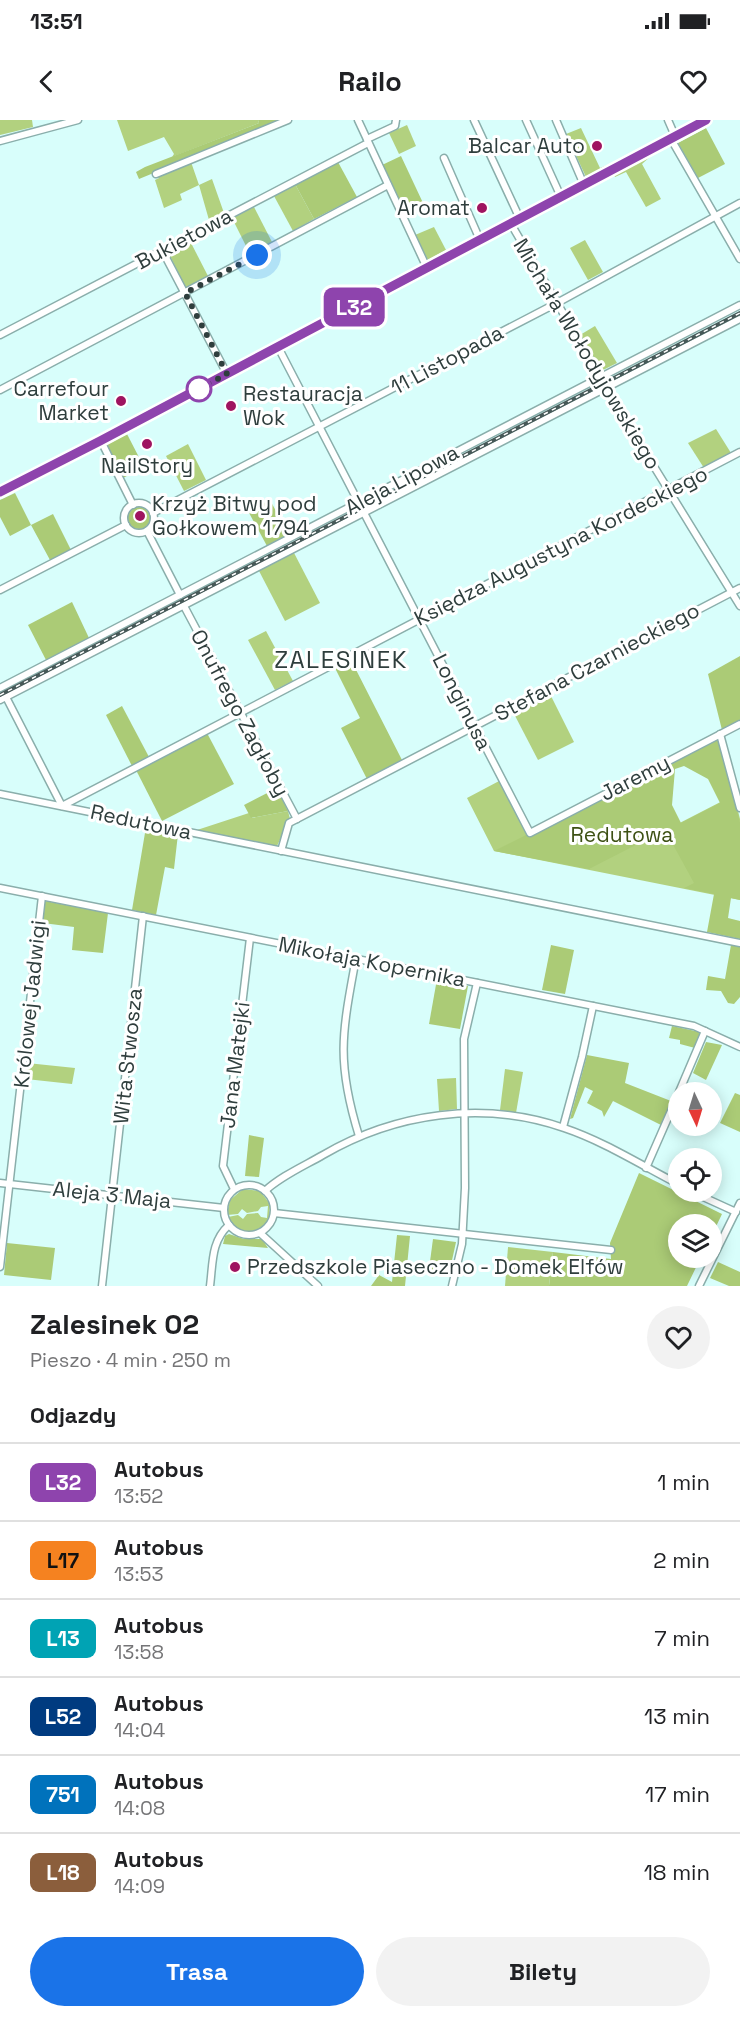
<!DOCTYPE html>
<html lang="pl">
<head>
<meta charset="utf-8">
<style>
	body { margin:0; font-family:"Space Grotesk",sans-serif; background:#f2f2f2; color:#202124; height:100vh; display:flex; flex-direction:column; font-size:22px; white-space:nowrap }
	* { box-sizing:border-box; margin:0 }
	p { font-size:20px; color:#757577 }
	.icon { flex:none; width:33px; height:33px; fill:none; stroke:currentColor; stroke-width:2; stroke-linecap:round; stroke-linejoin:round }
	.map { position:relative; height:1166px; overflow:hidden }
	.sheet { display:flex; flex-direction:column; background:#fff; flex:1 }
	.sheet>* { flex:none }
	.badge { padding:0 12px; border-radius:9px; font-size:21px; line-height:39px }
	.needle { width:39px; rotate:176deg }
	.controls { position:absolute; left:668px; top:962px; display:grid; gap:12px }
	.controls a { display:grid; place-items:center; width:54px; height:54px; border-radius:50%; background:#fff; box-shadow:0 3px 15px #0003; font-size:30px }
	.you { position:absolute; width:30px; height:30px; margin:-15px; border:4px solid #fff; border-radius:50%; background:#1a73e8; box-shadow:0 0 0 9px #1a73e833 }
	.map>.badge { position:absolute; translate:-50% -50%; box-shadow:0 0 0 3px #fff }
	h2 { padding:0 30px; font-size:22px; line-height:54px }
	.round { display:grid; place-items:center; flex:none; width:63px; height:63px; border-radius:32px; background:#f2f2f2 }
	.summary { display:flex; align-items:center; justify-content:space-between; height:102px; padding:0 30px }
	h1 { font-size:28px; font-weight:600; line-height:45px }
	.action { display:flex; gap:12px; margin-top:auto; padding:12px 30px }
	.action a { flex:1; height:69px; border-radius:36px; background:#1a73e8; color:#fff; font-size:24px; font-weight:600; line-height:69px; text-align:center }
	.action a+a { background:#f2f2f2; color:#202124 }
	ul { padding:0; list-style:none }
	li { display:flex; align-items:center; gap:18px; height:78px; padding:0 30px; border-top:2px solid #e0e0e0 }
	li div { flex:1 }
	li b { display:block; font-size:22px }
	li em { font-style:normal }
	li .badge { min-width:66px; font-weight:700; text-align:center }
	.status { display:flex; justify-content:space-between; align-items:center; height:42px; padding:0 30px; background:#fff; direction:ltr }
	.status svg { height:16px; fill:currentColor }
	header { display:flex; justify-content:space-between; align-items:center; height:78px; padding:0 30px; background:#fff; font-size:27px; font-weight:600 }
	.map>svg:first-child { display:block }
</style>
</head>
<body>
<div class="status"><b>13:51</b><svg viewBox="0 0 49 12"><path d="M0 12V9h3v3zM5 12V6h3v6zM10 12V3h3v9zM15 12V0h3v12zM26 1h20v11H26zM47 4h2v5h-2z"/></svg></div>
<header><svg class="icon" aria-label="back" viewBox="0 0 24 24"><path d="M15 5l-7 7 7 7"/></svg>Railo<svg class="icon" aria-label="heart" viewBox="0 0 24 24"><path d="M12 20l-8-8c-3-5 5-10 8-4 3-6 11-1 8 4z"/></svg></header>
<div class="map">
<svg width="740" height="1166" viewBox="0 0 740 1166">
	<rect width="100%" height="100%" fill="#d8fefb"/>
	<g fill="#b2d17f">
		<path d="M0 0H32L33 7 0 15Z"/>
		<path d="M117 0H258L259 3 172 37 174 34 164 17 128 31Z"/>
		<path d="M407 5 416 26 399 34 389 13Z"/>
		<path d="M581 8 600 48 610 44 586 57 566 14Z"/>
		<path d="M652 35 642 44 661 79 646 87 626 52 615 57 614 55Z"/>
		<path d="M191 42 199 65 212 59 224 93 209 100 199 65 180 74 182 80 164 88 155 60 159 58V55Z"/>
		<path d="M295 64 314 99 293 111 274 76Z"/>
		<path d="M254 87 272 122 250 134 232 98Z"/>
		<path d="M434 107 446 130 428 140 415 115Z"/>
		<path d="M585 120 603 152 588 160 570 128Z"/>
		<path d="M190 121 208 156 186 168 168 132Z"/>
		<path d="M595 206 617 243 601 251 580 215Z"/>
		<path d="M716 309 731 333 704 348 688 323Z"/>
		<path d="M188 324 206 360 184 371 166 336Z"/>
		<path d="M293 431 320 483 285 501 258 449Z"/>
		<path d="M266 511 293 561 275 570 248 520Z"/>
		<path d="M548 570 574 622 538 640 512 590Z"/>
		<path d="M501 660 530 716 666 710 734 675 740 699V780L494 731 467 678Z"/>
		<path d="M288 691 290 699 277 726 197 710 249 693 252 698Z"/>
		<path d="M27 943 75 948 72 964 26 959Z"/>
		<path d="M505 949 523 952 516 993 500 990Z"/>
		<path d="M456 958 457 989 439 991 437 959Z"/>
		<path d="M243 1069 260 1071 270 1084 269 1100C256 1116 237 1116 228 1097L238 1095 243 1099 247 1094 258 1093 261 1097 267 1098 268 1086 261 1087 258 1091 247 1093 242 1089 238 1094 227 1095 230 1080Z"/>
		<path d="M508 1127 553 1132 549 1166H505Z"/>
	</g>
	<g fill="#abcb76" fill-rule="evenodd">
		<path d="M258 0H282L139 59 136 52 145 47 259 3Z"/>
		<path d="M706 8 725 44 698 58 678 23Z"/>
		<path d="M401 36 423 83 404 92 382 45Z"/>
		<path d="M338 42 357 77 314 99 295 64Z"/>
		<path d="M127 314 144 347 123 358 106 325Z"/>
		<path d="M15 373 31 405 53 394 71 430 50 440 31 405 10 416 0 397V380Z"/>
		<path d="M270 380 289 415 267 426 248 391Z"/>
		<circle cx="139" cy="398" r="11"/>
		<path d="M72 482 89 518 46 540 28 505Z"/>
		<path d="M740 536V601L722 610 708 554Z"/>
		<path d="M350 538 402 640 367 659 341 608 360 598 334 546Z"/>
		<path d="M122 586 149 637 132 646 106 595Z"/>
		<path d="M207 613 234 664 162 701 136 650Z"/>
		<path d="M714 620 720 621 740 703V780L731 778 728 798 740 801V819L707 812 714 774 684 768 694 763 665 710 589 749 494 731 528 714 530 716ZM684 646 708 659 720 683 681 703 672 685 675 649Z"/>
		<path d="M277 668 288 691 251 698 244 685Z"/>
		<path d="M146 707 178 714 174 749 165 747 156 795 132 790Z"/>
		<path d="M45 781 108 793 103 833 72 830 74 807 43 803Z"/>
		<path d="M551 825 574 830 565 874 542 870Z"/>
		<path d="M731 825 740 827V877L734 884 728 883 721 871 706 870 708 856 725 859Z"/>
		<path d="M437 859 468 866 460 909 429 904Z"/>
		<path d="M672 906 700 912 695 928 680 924V920L669 918Z"/>
		<path d="M706 922 722 925 706 960 693 953Z"/>
		<path d="M587 935 629 943 625 963 671 981 661 1005 613 981 604 997 602 991 587 983 593 971 585 967 573 998 570 999Z"/>
		<path d="M735 973 740 975V1012L720 1003Z"/>
		<path d="M249 1015 264 1018 259 1057 245 1056Z"/>
		<path d="M639 1053 722 1094 711 1117V1104H678V1137H701L687 1166H549L553 1132 611 1139 610 1123Z"/>
		<path d="M229 1114 244 1119H262L268 1128 223 1124 225 1116Z"/>
		<path d="M397 1115 410 1116 405 1166H371L379 1155 392 1162Z"/>
		<path d="M433 1119 456 1122 449 1154 429 1149Z"/>
		<path d="M7 1123 55 1128 51 1160 4 1155Z"/>
		<path d="M718 1142 740 1152V1166H729L710 1158Z"/>
	</g>
	<g fill="none" stroke-linecap="round" stroke-linejoin="round">
		<defs>
			<g id="minor">
				<path d="M358 0 427 148"/>
				<path d="M474 0 520 99"/>
				<path d="M526 0 561 77"/>
				<path d="M556 0 584 65"/>
				<path d="M668 0 675 16"/>
				<path d="M367 19 395 6 396 0"/>
				<path d="M671 19 740 139"/>
				<path d="M0 21 78 0"/>
				<path d="M444 38 480 120"/>
				<path d="M156 54 288 0"/>
				<path d="M511 104 629 306 740 486"/>
				<path d="M162 130 227 254"/>
				<path d="M0 215 368 23"/>
				<path d="M278 227 530 713 740 604"/>
				<path d="M0 270 388 65"/>
				<path d="M101 321 133 385"/>
				<circle cx="139" cy="398" r="15"/>
				<path d="M153 393 557 183 740 83"/>
				<path d="M147 411 180 475"/>
				<path d="M0 470 126 405"/>
				<path d="M184 486 297 699"/>
				<path d="M0 568 740 185"/>
				<path d="M6 577 62 686 740 332"/>
				<path d="M0 580 740 199"/>
				<path d="M720 614 740 688"/>
				<path d="M0 674 740 823"/>
				<path d="M281 731 289 703 740 468"/>
				<path d="M0 768 694 906 740 927"/>
				<path d="M356 838C342 913 336 942 359 1016"/>
				<path d="M679 972 705 911"/>
				<path d="M563 1007 582 937 593 886"/>
				<path d="M646 1048 678 975"/>
				<path d="M0 1063 224 1088"/>
				<circle cx="249" cy="1090" r="25"/>
				<path d="M234 1069 223 1046 250 818"/>
				<path d="M265 1071C281 1056 304 1046 323 1035 395 993 483 980 564 1008 603 1021 641 1045 678 1064"/>
				<path d="M690 1071 736 1092"/>
				<path d="M274 1093 611 1130"/>
				<path d="M260 1113 318 1166"/>
				<path d="M0 1147 42 776"/>
				<path d="M102 1166 143 796"/>
				<path d="M210 1166C213 1143 211 1121 229 1105"/>
				<path d="M452 1166 462 1124 465 1068 464 919 477 863"/>
				<path d="M699 1166 740 1083"/>
			</g>
			<path id="tertiary" d="M0 372 101 321 706 0"/>
		</defs>
		<use href="#minor" stroke="#8aaeab" stroke-width="9"/>
		<use href="#tertiary" stroke="#8aaeab" stroke-width="10"/>
		<use href="#minor" stroke="#fff" stroke-width="6"/>
		<use href="#tertiary" stroke="#fff" stroke-width="8"/>
		<defs>
			<path id="rail" d="M0 575 740 193"/>
		</defs>
		<use href="#rail" stroke="#475958" stroke-width="4"/>
		<use href="#rail" stroke="#fff" stroke-width="1.5" stroke-dasharray="4.5" stroke-linecap="butt"/>
	</g>
	<g fill="none" stroke-linecap="round" stroke-linejoin="round">
		<defs>
			<path id="line" d="M0 372 100 321 706 0"/>
		</defs>
		<use href="#line" stroke="#fff" stroke-width="14"/>
		<use href="#line" stroke="#8e44ad" stroke-width="9"/>
		<path stroke="#2f3e3d" stroke-width="6" stroke-dasharray="0 10.8" d="M199 269 227 254 185 173 257 135"/>
	</g>
	<g fill="#9f1460" stroke="#fff" stroke-width="2">
		<circle cx="597" cy="26" r="6"/>
		<circle cx="482" cy="88" r="6"/>
		<circle cx="121" cy="281" r="6"/>
		<circle cx="231" cy="286" r="6"/>
		<circle cx="147" cy="324" r="6"/>
		<circle cx="140" cy="396" r="6"/>
		<circle cx="235" cy="1147" r="6"/>
	</g>
	<circle fill="#fff" stroke="#8e44ad" stroke-width="3" cx="199" cy="269" r="12"/>
	<g text-anchor="middle" stroke-width="6" stroke-linejoin="round" paint-order="stroke">
		<g font-size="21" fill="#2f3e3d" stroke="#fff" text-anchor="end">
			<text x="585" y="33">Balcar Auto</text>
			<text x="470" y="95">Aromat</text>
			<text x="109" y="276">Carrefour<tspan x="109" dy="24">Market</tspan></text>
			<text x="243" y="281" text-anchor="start">Restauracja<tspan x="243" dy="24">Wok</tspan></text>
			<text x="147" y="353" text-anchor="middle">NailStory</text>
			<text x="152" y="391" text-anchor="start">Krzyż Bitwy pod<tspan x="152" dy="24">Gołkowem 1794</tspan></text>
			<text x="247" y="1154" text-anchor="start">Przedszkole Piaseczno - Domek Elfów</text>
		</g>
		<g font-size="21" fill="#2f3e3d" stroke="#fff">
			<text transform="translate(184 119) rotate(-28)" y="7">Bukietowa</text>
			<text transform="translate(587 234) rotate(59)" y="7">Michała Wołodyjowskiego</text>
			<text transform="translate(447 240) rotate(-28)" y="7">11 Listopada</text>
			<text transform="translate(402 360) rotate(-28)" y="7">Aleja Lipowa</text>
			<text transform="translate(561 426) rotate(-27)" y="7">Księdza Augustyna Kordeckiego</text>
			<text transform="translate(597 542) rotate(-28)" y="7">Stefana Czarnieckiego</text>
			<text transform="translate(462 582) rotate(63)" y="7">Longinusa</text>
			<text transform="translate(240 593) rotate(62)" y="7">Onufrego Zagłoby</text>
			<text transform="translate(635 658) rotate(-27)" y="7">Jaremy</text>
			<text transform="translate(141 702) rotate(12)" y="7">Redutowa</text>
			<text transform="translate(372 842) rotate(11)" y="7">Mikołaja Kopernika</text>
			<text transform="translate(30 884) rotate(-84)" y="7">Królowej Jadwigi</text>
			<text transform="translate(128 936) rotate(-84)" y="7">Wita Stwosza</text>
			<text transform="translate(235 945) rotate(-83)" y="7">Jana Matejki</text>
			<text transform="translate(112 1075) rotate(6)" y="7">Aleja 3 Maja</text>
		</g>
		<g font-size="21" fill="#3d5114" stroke="#fff">
			<text x="622" y="722">Redutowa</text>
		</g>
		<g font-size="24" letter-spacing="1.5" fill="#2f3e3d" stroke="#fff">
			<text x="341" y="548">ZALESINEK</text>
		</g>
	</g>
</svg>
<div class="controls">
<a><svg class="needle" viewBox="-14 -14 28 28"><path d="M0-13l5 13h-10z" fill="#e53935"/><path d="M0 13l5-13h-10z" fill="#757577"/></svg></a>
<a><svg class="icon" aria-label="locate" viewBox="0 0 24 24"><circle cx="12" cy="12" r="6"/><path d="M12 2v4M12 18v4M2 12h4M18 12h4"/></svg></a>
<a><svg class="icon" aria-label="layers" viewBox="0 0 24 24"><path d="M12 4l9 5-9 5-9-5zM3 14l9 5 9-5"/></svg></a>
</div>
<div class="you" style="left:257px;top:135px"></div>
<b class="badge" style="left:354px;top:187px;background:#8e44ad;color:#fff">L32</b>
</div>
<section class="sheet">
<div class="summary"><div><h1>Zalesinek 02</h1><p>Pieszo · 4 min · 250 m</p></div><a class="round"><svg class="icon" aria-label="heart" viewBox="0 0 24 24"><path d="M12 20l-8-8c-3-5 5-10 8-4 3-6 11-1 8 4z"/></svg></a></div>
<h2>Odjazdy</h2>
<ul>
<li><span class="badge" style="background:#8e44ad;color:#fff">L32</span><div><b>Autobus</b><p>13:52</p></div><em>1 min</em></li>
<li><span class="badge" style="background:#f58220;color:#111">L17</span><div><b>Autobus</b><p>13:53</p></div><em>2 min</em></li>
<li><span class="badge" style="background:#00a3b4;color:#fff">L13</span><div><b>Autobus</b><p>13:58</p></div><em>7 min</em></li>
<li><span class="badge" style="background:#003b80;color:#fff">L52</span><div><b>Autobus</b><p>14:04</p></div><em>13 min</em></li>
<li><span class="badge" style="background:#0072bc;color:#fff">751</span><div><b>Autobus</b><p>14:08</p></div><em>17 min</em></li>
<li><span class="badge" style="background:#8b5e3c;color:#fff">L18</span><div><b>Autobus</b><p>14:09</p></div><em>18 min</em></li>
</ul>
<div class="action"><a>Trasa</a><a>Bilety</a></div>
</section>
</body>
</html>
